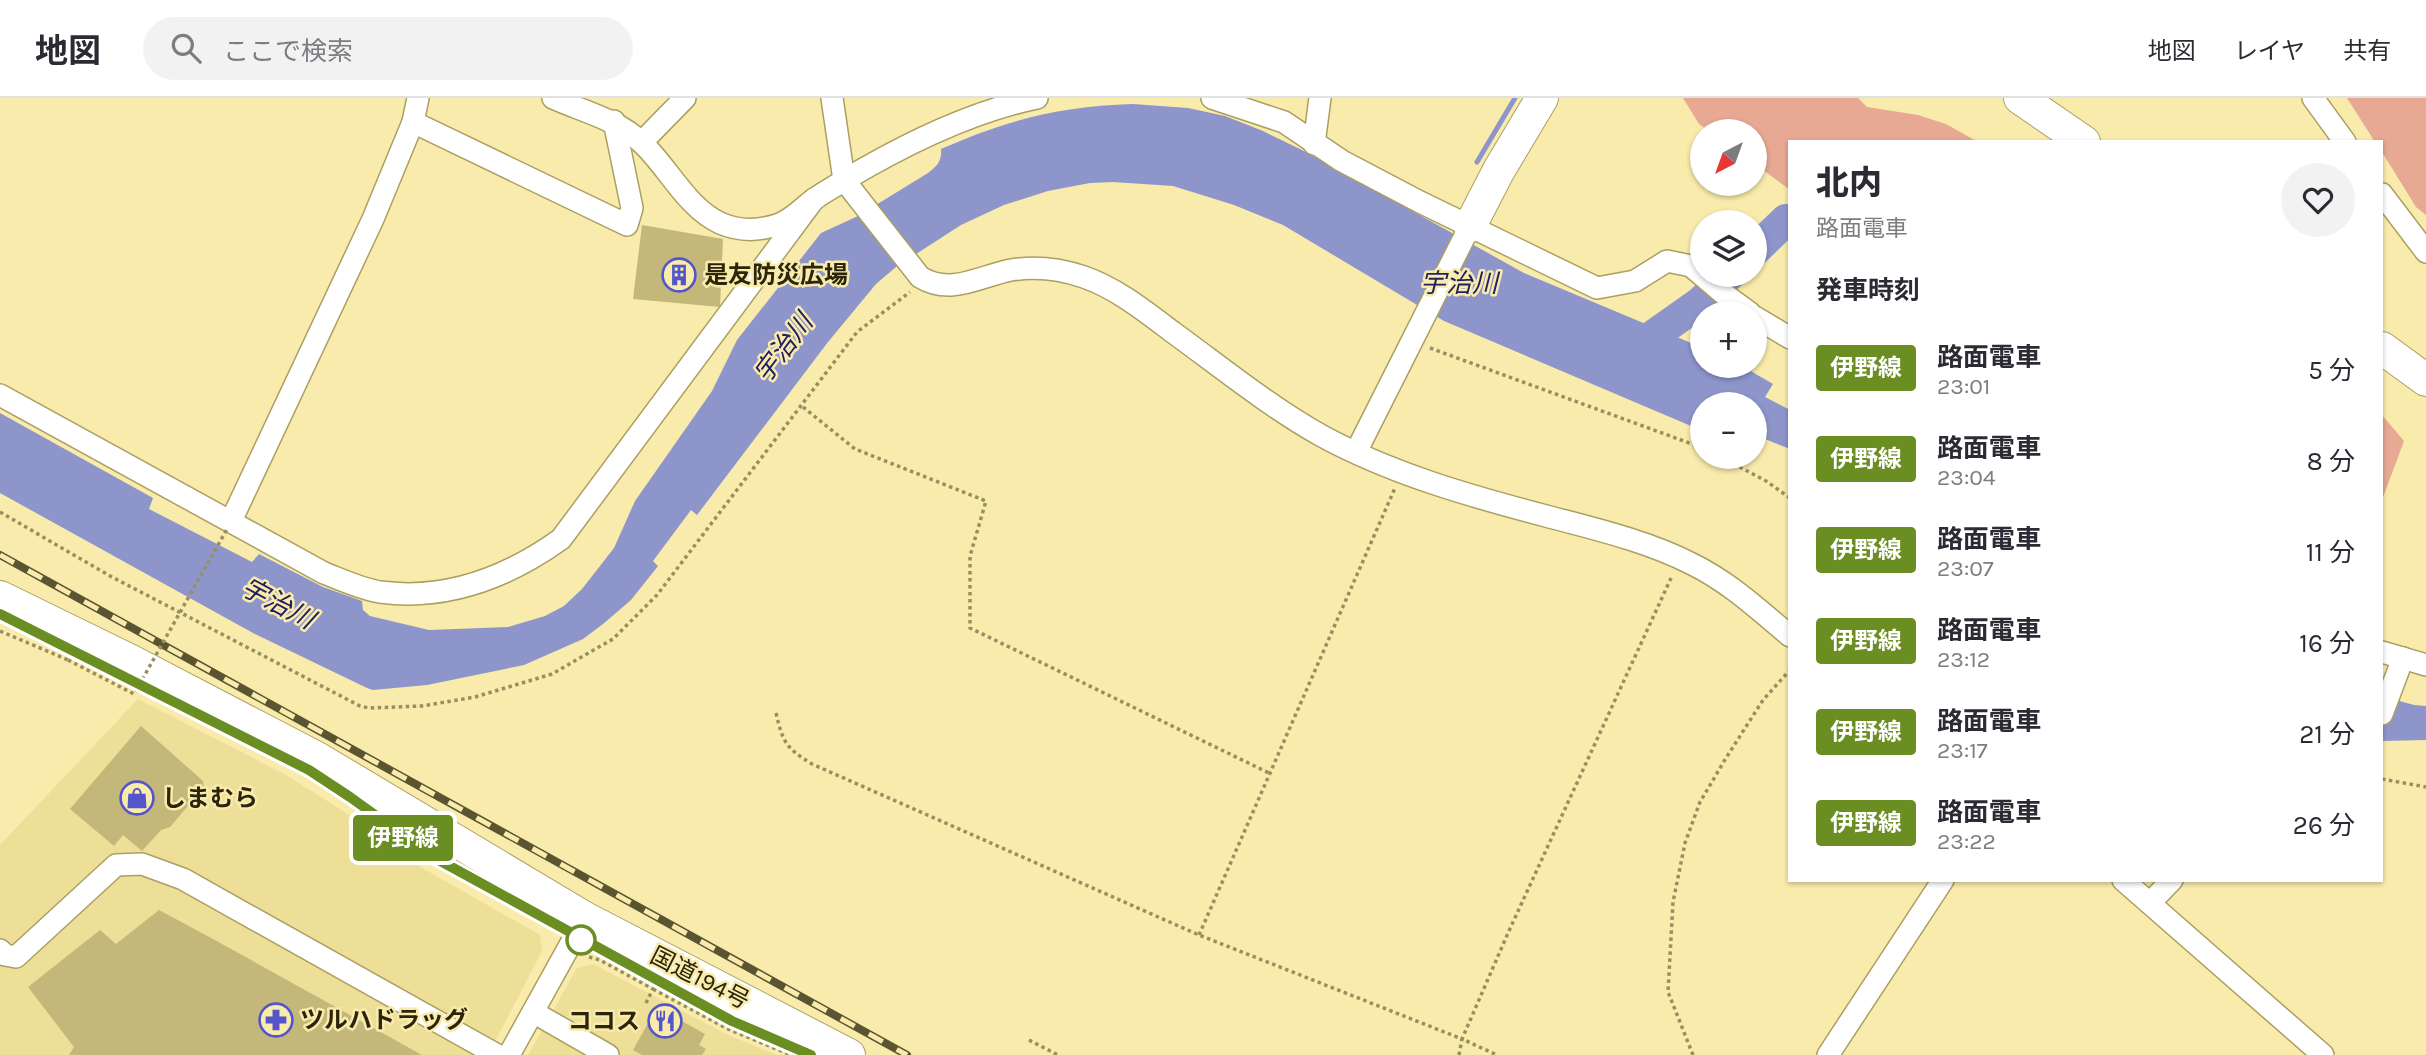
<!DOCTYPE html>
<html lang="ja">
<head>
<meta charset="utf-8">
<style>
	body { margin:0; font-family:Karla,"Noto Sans JP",sans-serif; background:#f2f2f3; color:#2b2b33; height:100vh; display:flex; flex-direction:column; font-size:26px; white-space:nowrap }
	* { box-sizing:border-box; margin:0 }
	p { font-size:23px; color:#7c7c81 }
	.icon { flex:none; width:38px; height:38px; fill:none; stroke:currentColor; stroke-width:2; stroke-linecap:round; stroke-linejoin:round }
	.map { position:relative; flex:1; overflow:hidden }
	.panel { position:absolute; left:1788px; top:42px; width:595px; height:742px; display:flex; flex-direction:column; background:#fff; border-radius:0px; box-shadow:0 2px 5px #0004 }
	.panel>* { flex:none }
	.badge { padding:0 14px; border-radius:5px; font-size:24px; line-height:46px }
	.needle { width:46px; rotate:221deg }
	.buttons { position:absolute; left:1690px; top:21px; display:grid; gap:14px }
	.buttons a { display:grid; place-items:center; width:77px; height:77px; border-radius:50%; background:#fff; box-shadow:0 2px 5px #0004; font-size:35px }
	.map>.badge { position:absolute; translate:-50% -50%; box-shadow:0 0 0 4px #fff }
	h2 { padding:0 28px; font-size:26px; line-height:63px }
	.round { display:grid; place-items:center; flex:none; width:74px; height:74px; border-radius:37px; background:#f2f2f3 }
	.head { display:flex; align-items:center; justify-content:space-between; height:119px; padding:0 28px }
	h1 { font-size:33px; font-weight:800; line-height:52px }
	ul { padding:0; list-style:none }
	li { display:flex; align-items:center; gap:21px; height:91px; padding:0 28px }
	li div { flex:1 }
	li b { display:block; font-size:26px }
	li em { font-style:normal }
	li .badge { min-width:77px; font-weight:700; text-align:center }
	header { display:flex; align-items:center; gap:42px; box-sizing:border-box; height:98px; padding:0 35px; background:#fff; border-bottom:2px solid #e1e1e2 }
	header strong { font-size:33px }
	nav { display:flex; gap:38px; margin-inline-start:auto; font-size:24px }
	.search { width:490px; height:63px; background:#f2f2f3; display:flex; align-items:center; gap:18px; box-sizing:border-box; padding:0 24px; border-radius:38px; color:#7c7c81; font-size:26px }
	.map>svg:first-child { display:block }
</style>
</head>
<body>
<header>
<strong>地図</strong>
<div class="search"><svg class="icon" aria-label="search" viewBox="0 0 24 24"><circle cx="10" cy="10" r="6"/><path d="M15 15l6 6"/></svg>ここで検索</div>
<nav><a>地図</a><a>レイヤ</a><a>共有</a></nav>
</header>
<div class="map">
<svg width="2426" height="957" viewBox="0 0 2426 957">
	<rect width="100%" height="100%" fill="#f8ebab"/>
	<g fill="#eedf98">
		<path d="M138 601 286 677 351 718 417 767 540 837 542 853 488 957H0V747Z"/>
		<path d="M593 866 726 936 777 957H528L577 870Z"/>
	</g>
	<g fill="#e7a894">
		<path d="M1683 0H1858L1867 9 1918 17 1946 26 1978 44H1790V92L1755 66V33H1709L1699 26Z"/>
		<path d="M2347 0H2426V117L2416 109 2382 54V44H2375Z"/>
		<path d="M2382 317 2404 343 2382 402Z"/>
	</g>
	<g fill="#8e95cb">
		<path d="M1133 6 1188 10 1225 18 1263 33 1308 55 1524 175 1703 250V268H1742L1773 286 1765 299 1790 312V351L1755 337V306H1703V314L1698 312 1691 328 1444 223 1283 127 1234 107 1173 88 1113 84 1090 85 1048 93 1004 107 961 127 896 169 876 186 828 244 697 417 691 412 653 463 658 468 631 502 603 526 583 541 524 567 427 587 373 592 367 590 253 535 0 395V315L153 400 149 411 252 464 259 456 323 489 362 503 363 512 370 518 429 532 508 529 545 518 564 508 582 491 614 450 635 403 712 293 737 242 821 135 858 118 928 75C937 68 942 63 941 51 1007 22 1060 8 1133 6Z"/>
		<path d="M2382 598 2414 607 2426 608V642L2382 643Z"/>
	</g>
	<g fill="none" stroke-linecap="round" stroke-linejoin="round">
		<path stroke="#8e95cb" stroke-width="5" d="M1477 64 1515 0"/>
		<g stroke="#8e95cb" stroke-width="32">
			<path d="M1755 152 1786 122"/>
			<path d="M1626 257 1701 204 1729 177"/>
		</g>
	</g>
	<g fill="#c3b779">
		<path d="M642 127 723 141 720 209 633 201Z"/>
		<path d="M141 628 203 683 204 689 170 729 161 732 142 753 123 737 114 748 70 711Z"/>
		<path d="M159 812 213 841 422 957H69L74 949 28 889 100 832 116 846Z"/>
		<path d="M657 909 705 936 699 947 706 951 702 957H642L633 952Z"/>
	</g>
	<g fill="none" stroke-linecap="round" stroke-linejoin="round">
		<defs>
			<g id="minor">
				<path d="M553 0C584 14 617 21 642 45 668 69 686 109 720 125 738 133 758 133 777 127 793 122 802 109 816 100 824 94 834 89 843 83 903 47 969 14 1037 0"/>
				<path d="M832 0 844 82 920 179C951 198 980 178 1011 172 1036 168 1061 171 1084 179 1118 191 1146 214 1174 235 1222 270 1270 309 1322 338 1392 376 1470 398 1546 418 1595 431 1647 443 1692 466 1729 484 1759 512 1790 538"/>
				<path d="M1212 0 1284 24 1342 63 1420 104 1597 190 1635 183 1667 163 1691 168 1724 196 1750 215"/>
				<path d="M2313 0 2345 44"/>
				<path d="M413 24 627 127 632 110 614 23"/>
				<path d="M642 44 685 0"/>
				<path d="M1314 46 1320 0"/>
				<path d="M2382 96 2426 154"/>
				<path d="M1755 219 1790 240"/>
				<path d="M0 297 324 475C342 482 361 491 380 494 447 503 508 479 561 441L814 101"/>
				<path d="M1356 354 1470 128"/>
				<path d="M231 423 373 121 413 24 418 0"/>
				<path d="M2382 554 2426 567"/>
				<path d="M2382 616 2403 560"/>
				<path d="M2123 782 2323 957"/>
				<path d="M2150 805 2172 782"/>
				<path d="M0 852 5 857 16 859 116 767 142 766 183 781 497 957"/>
				<path d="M533 914 608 957"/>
				<path d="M509 957 585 820"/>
				<path d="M1828 957 1943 782"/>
			</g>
			<g id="highway">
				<path d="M2020 0 2084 44"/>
				<path d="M1470 128 1499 72 1542 0"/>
				<path d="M2382 250 2426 282"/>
				<path d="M0 499 133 564 317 660 585 820 849 957"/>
			</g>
		</defs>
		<use href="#minor" stroke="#ac9f62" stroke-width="24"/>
		<use href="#highway" stroke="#ac9f62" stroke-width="34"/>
		<g stroke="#988f61" stroke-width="3.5" stroke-dasharray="3.5 3.5" stroke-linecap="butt">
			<path d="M1430 250 1703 350"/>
			<path d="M803 309 855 351 986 403 970 458V530L1269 675"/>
			<path d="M1721 359 1766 383 1790 400"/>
			<path d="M0 414 110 478 360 608 369 610 422 608 475 599 552 576 613 541 657 497 857 234 910 194"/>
			<path d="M0 533 68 562"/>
			<path d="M776 615C783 645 786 650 812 666L1199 837 1462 941 1508 835 1672 478"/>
			<path d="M2382 681 2426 689"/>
			<path d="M1199 837 1395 390"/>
			<path d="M589 859 600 862 653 891 646 905"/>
			<path d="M653 891 728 931 791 957"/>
			<path d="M1029 942 1058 957"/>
			<path d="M1459 957 1462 941 1497 957"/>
			<path d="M1693 957 1668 894 1673 804 1685 745 1700 704 1726 660 1763 602 1790 572"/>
		</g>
		<use href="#minor" stroke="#fff" stroke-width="21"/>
		<use href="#highway" stroke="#fff" stroke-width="32"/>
		<path stroke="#5b5431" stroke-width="2" d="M0 516 309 672 350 699 435 760 732 923 810 957"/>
		<defs>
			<path id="rail" d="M0 457 907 957"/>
		</defs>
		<use href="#rail" stroke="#5b5431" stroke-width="8"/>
		<use href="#rail" stroke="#f8ebab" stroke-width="5" stroke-dasharray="16" stroke-linecap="butt"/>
		<path stroke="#988f61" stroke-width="3.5" stroke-dasharray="3.5 3.5" stroke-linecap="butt" d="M68 562 134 596 227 431"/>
	</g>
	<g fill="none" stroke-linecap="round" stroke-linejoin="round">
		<defs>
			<path id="line" d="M0 516 309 672 350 699 435 760 732 923 811 957"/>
		</defs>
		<use href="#line" stroke="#fff" stroke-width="16"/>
		<use href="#line" stroke="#6b8e23" stroke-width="10"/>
	</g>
	<defs>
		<symbol id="building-ring" viewBox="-11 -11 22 22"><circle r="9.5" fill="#f8ebab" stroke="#5454cb" stroke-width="1.5"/><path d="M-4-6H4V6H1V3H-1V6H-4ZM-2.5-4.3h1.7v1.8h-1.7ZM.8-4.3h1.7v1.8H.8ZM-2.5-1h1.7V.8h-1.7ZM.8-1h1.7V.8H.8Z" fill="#5454cb"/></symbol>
		<symbol id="shop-ring" viewBox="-11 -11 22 22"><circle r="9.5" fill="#f8ebab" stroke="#5454cb" stroke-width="1.5"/><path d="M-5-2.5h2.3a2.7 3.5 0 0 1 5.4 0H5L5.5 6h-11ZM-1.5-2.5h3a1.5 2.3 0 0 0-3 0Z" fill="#5454cb"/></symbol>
		<symbol id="pharmacy-ring" viewBox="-11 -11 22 22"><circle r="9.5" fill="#f8ebab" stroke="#5454cb" stroke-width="1.5"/><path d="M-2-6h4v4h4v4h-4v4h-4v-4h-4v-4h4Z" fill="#5454cb"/></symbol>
		<symbol id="restaurant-ring" viewBox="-11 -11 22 22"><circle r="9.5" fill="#f8ebab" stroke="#5454cb" stroke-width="1.5"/><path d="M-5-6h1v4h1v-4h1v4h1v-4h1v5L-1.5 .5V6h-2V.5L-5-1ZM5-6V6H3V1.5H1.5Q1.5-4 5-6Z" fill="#5454cb"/></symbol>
	</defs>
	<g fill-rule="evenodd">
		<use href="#building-ring" x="660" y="158" width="38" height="38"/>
		<use href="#shop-ring" x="118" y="681" width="38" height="38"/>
		<use href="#pharmacy-ring" x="257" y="903" width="38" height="38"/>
		<use href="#restaurant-ring" x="646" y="904" width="38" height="38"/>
	</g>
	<circle fill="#fff" stroke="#6b8e23" stroke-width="3.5" cx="581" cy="842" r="14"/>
	<g text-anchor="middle" stroke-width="5" stroke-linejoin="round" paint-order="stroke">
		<g font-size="24" font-weight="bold" fill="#2a250b" stroke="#f8ebab" text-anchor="start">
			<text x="704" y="185">是友防災広場</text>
			<text x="162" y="708">しまむら</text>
			<text x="300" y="930">ツルハドラッグ</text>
			<text x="640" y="931" text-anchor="end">ココス</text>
		</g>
		<g font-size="24" fill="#2a250b" stroke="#f8ebab">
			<text transform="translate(700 880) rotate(27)" y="8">国道194号</text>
		</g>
		<g font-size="26" font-style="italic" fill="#212060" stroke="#f8ebab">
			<text x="1459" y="194">宇治川</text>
			<text transform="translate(783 250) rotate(-53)" y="9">宇治川</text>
			<text transform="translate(278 505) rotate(28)" y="9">宇治川</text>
		</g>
	</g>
</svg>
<div class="buttons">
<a><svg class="needle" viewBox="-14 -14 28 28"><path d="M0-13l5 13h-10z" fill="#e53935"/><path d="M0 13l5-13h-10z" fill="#7c7c81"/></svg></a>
<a><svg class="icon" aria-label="layers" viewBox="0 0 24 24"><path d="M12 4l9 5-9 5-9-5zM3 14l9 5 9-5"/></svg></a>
<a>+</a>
<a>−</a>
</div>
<b class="badge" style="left:403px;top:740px;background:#6b8e23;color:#fff">伊野線</b>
<section class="panel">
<div class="head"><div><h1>北内</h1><p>路面電車</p></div><a class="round"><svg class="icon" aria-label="heart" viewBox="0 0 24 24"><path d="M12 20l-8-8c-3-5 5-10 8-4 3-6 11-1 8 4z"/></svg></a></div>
<h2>発車時刻</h2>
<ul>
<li><span class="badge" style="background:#6b8e23;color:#fff">伊野線</span><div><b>路面電車</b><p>23:01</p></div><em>5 分</em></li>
<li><span class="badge" style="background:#6b8e23;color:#fff">伊野線</span><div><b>路面電車</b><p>23:04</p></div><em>8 分</em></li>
<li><span class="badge" style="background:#6b8e23;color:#fff">伊野線</span><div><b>路面電車</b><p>23:07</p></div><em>11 分</em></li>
<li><span class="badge" style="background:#6b8e23;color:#fff">伊野線</span><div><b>路面電車</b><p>23:12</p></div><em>16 分</em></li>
<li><span class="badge" style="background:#6b8e23;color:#fff">伊野線</span><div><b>路面電車</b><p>23:17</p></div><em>21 分</em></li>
<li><span class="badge" style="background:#6b8e23;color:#fff">伊野線</span><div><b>路面電車</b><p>23:22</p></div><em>26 分</em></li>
</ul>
</section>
</div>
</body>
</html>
